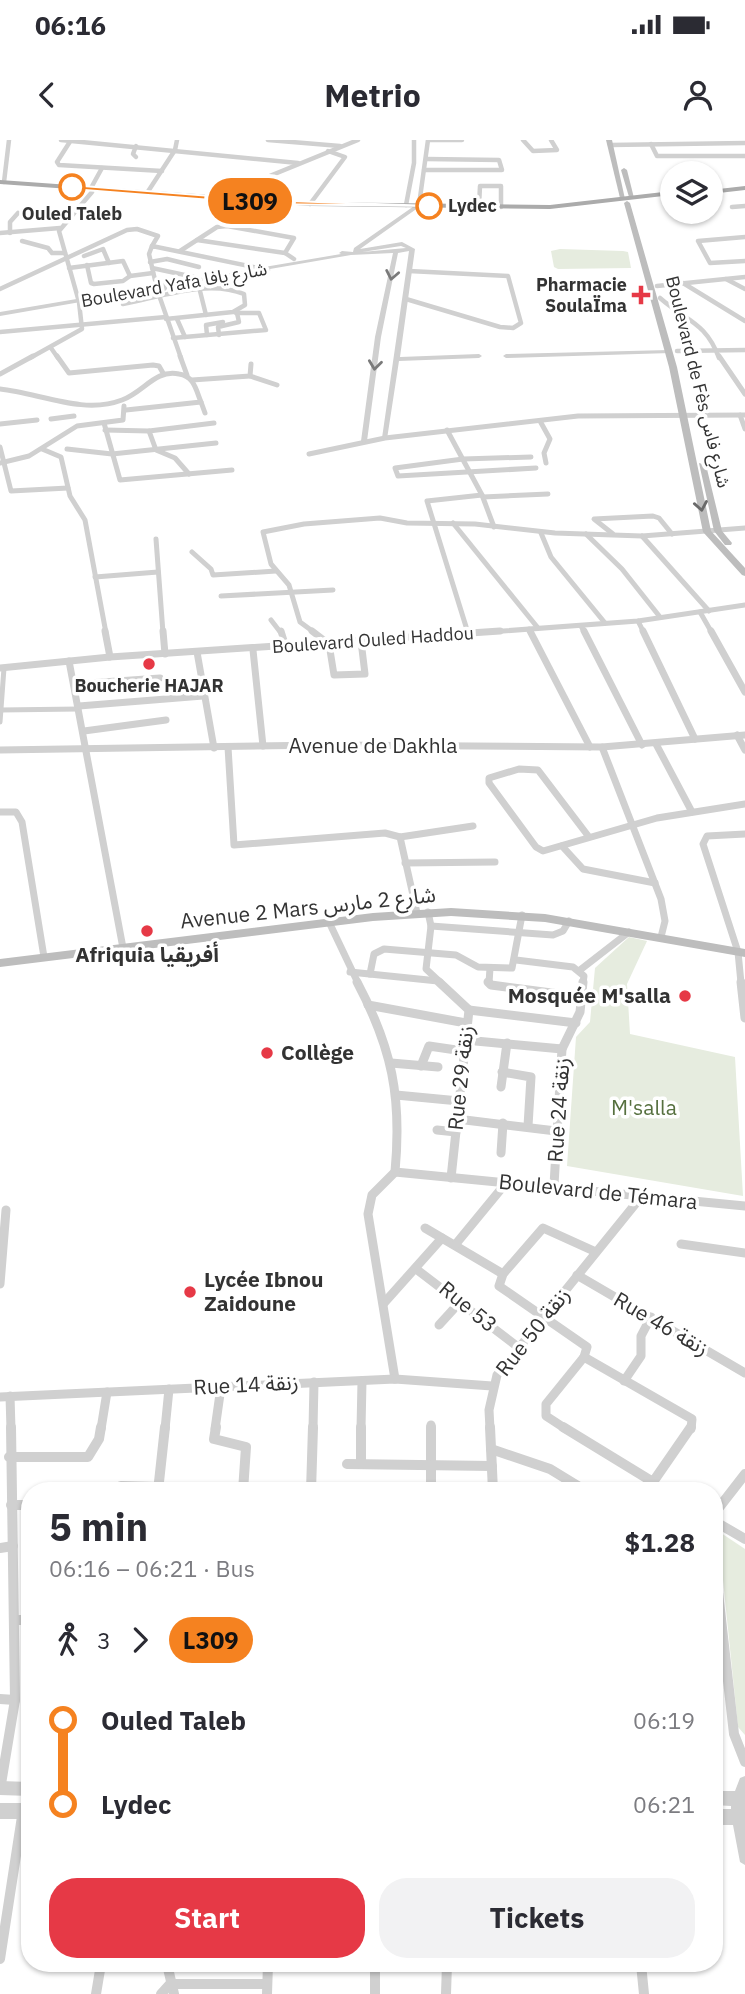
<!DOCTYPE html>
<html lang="en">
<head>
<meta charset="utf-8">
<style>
	body { margin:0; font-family:"IBM Plex Sans","Noto Sans Arabic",sans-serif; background:#f2f2f3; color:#2b2b33; height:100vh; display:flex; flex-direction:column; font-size:26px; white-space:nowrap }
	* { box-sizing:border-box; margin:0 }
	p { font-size:23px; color:#7c7c81 }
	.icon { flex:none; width:38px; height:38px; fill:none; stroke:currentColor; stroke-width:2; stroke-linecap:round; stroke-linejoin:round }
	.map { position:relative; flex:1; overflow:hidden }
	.sheet { position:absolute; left:21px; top:1342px; width:702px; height:490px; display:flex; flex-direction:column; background:#fff; border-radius:28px; box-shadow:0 2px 5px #0004 }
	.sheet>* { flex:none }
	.badge { padding:0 14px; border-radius:23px; font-size:24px; line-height:46px }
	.fabs { position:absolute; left:660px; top:21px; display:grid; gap:14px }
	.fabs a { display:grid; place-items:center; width:63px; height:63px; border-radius:50%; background:#fff; box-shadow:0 2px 5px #0004; font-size:35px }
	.map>.badge { position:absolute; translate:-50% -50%; box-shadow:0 0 0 4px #fff }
	.legs { display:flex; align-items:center; gap:10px; height:77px; padding:0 28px; font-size:23px }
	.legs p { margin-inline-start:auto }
	.head { display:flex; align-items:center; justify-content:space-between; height:119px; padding:0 28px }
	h1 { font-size:38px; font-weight:700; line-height:52px }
	.cta { display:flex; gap:14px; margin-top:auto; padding:14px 28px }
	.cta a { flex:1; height:80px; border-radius:28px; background:#e63946; color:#fff; font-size:28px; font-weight:700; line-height:80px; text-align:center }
	.cta a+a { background:#f2f2f3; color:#2b2b33 }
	ul { padding:0 28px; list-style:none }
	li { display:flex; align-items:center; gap:24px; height:84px; font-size:26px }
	li i { display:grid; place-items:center; width:10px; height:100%; margin:0 9px; background:currentColor }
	li i::after { content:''; width:18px; height:18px; margin:-9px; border:5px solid; border-radius:50%; background:#fff }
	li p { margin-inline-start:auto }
	li:first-child i { background:linear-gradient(#0000 50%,currentColor 0) }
	li:last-child i { background:linear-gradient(currentColor 50%,#0000 0) }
	.status { display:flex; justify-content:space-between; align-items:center; height:49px; padding:0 35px; background:#fff; direction:ltr }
	.status svg { height:19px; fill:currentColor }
	header { display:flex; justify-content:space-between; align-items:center; height:91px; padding:0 28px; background:#fff; font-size:32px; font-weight:700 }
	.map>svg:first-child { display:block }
</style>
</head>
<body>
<div class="status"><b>06:16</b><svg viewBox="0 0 49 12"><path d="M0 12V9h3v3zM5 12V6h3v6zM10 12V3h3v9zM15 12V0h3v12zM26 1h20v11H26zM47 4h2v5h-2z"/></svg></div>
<header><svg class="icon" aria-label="back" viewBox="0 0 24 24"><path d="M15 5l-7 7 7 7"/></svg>Metrio<svg class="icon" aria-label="person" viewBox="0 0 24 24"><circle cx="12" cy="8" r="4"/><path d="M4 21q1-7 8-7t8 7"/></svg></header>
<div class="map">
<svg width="745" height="1854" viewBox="0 0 745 1854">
	<rect width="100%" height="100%" fill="#fff"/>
	<g fill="#e6ecdf">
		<path d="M560 109 623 111 628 112 631 128 558 129 554 127 551 111Z"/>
		<path d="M629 797 647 801 627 844 630 894 735 917 743 1056 567 1026 576 897 590 882 595 828Z"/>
		<path d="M718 1391 745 1409V1595L738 1587Z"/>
	</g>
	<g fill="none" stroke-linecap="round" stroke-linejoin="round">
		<g stroke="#d0d0d0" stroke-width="5">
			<path d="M0 570 79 569"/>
			<path d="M0 582 4 528"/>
		</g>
		<g stroke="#d0d0d0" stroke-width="4.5">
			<path d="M61 0 298 23"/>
			<path d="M71 0 57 22 59 25 162 31"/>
			<path d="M268 0 340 6"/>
			<path d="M523 0 533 11 557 10 551 0"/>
			<path d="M651 4 657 16H745"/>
			<path d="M610 5 745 3"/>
			<path d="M136 6 133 14 136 17"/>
			<path d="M424 30H502L499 20 427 19"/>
			<path d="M4 42 9 0"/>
			<path d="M91 48 102 28"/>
			<path d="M147 53 175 10 177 0"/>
			<path d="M213 59 358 0"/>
			<path d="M310 64 345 17 328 11"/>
			<path d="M406 65 414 23V0"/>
			<path d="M419 65 428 0H462"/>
			<path d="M479 66 480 46H501V67"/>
			<path d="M732 67 745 66"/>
			<path d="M0 93 60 88"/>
			<path d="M10 93V82L18 73"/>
			<path d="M745 97 698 101 710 123 745 121"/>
			<path d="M197 100 285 113"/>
			<path d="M22 101 48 108 52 113H65"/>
			<path d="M180 111 217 87 227 86 294 98 285 113 294 119"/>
			<path d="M84 116 103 109 109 123"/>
			<path d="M150 122 167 119 199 127"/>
			<path d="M87 125 91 143 94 144 123 141 130 136"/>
			<path d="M69 128 123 121 130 136 153 133"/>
			<path d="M152 128 194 137"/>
			<path d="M726 139 745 149"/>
			<path d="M683 143 745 181"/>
			<path d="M657 146 745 137"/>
			<path d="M0 149 127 90 137 89 158 96 152 106"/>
			<path d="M200 151 206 175"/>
			<path d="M660 158C686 181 706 182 719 218"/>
			<path d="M406 159 500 187 513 188 521 183 508 136 409 131"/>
			<path d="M123 164C160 157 208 139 244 154L245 165 233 172 166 179"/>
			<path d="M177 179 185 197"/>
			<path d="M0 192 166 177"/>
			<path d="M207 195 206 185 223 182"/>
			<path d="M219 195 218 187 239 182 237 173"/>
			<path d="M173 198 266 190 259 173H236"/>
			<path d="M51 208 58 218"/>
			<path d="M677 211 745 210"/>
			<path d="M30 218 82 189 79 162 59 91 92 52"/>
			<path d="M181 218 160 158V152L165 148 162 142 155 140 149 114 152 106 268 130"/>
		</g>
		<g stroke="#d0d0d0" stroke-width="5">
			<path d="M57 216 69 233 153 225 159 226 163 233"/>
			<path d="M180 216 187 235"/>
			<path d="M719 216 745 254"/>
			<path d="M0 234 33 216"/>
			<path d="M250 236 277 245"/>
			<path d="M192 240 250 236 251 224"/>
			<path d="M0 249C39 253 83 275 122 260 144 252 155 229 179 234 194 236 196 250 201 262L126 270"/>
			<path d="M201 262 205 273"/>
			<path d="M740 275 745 289"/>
			<path d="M51 279 74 276"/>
			<path d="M540 281 550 299 544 313 546 323"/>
			<path d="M104 283 120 340 232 330"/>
			<path d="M0 284 37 280"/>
			<path d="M105 290 149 291 214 283"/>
			<path d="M447 290 482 355 494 387"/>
			<path d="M149 291 156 310 175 318 189 334"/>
			<path d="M0 307 11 351 68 348"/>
			<path d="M42 309 61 317 70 356 85 380 106 493"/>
			<path d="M67 309 112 314 216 303"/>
			<path d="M309 314 385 298 578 276 745 275"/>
			<path d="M531 317 463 319 395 328 398 336 536 328"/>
			<path d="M0 323 29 316 77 286 123 280 124 266"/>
			<path d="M483 357 548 354"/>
			<path d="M453 383 538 488"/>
			<path d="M541 393 551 417 605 483"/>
			<path d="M586 394 622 429 660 477"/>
			<path d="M613 394 594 379 653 376 659 378 672 394"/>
			<path d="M642 396 709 471"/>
			<path d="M156 399 163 493"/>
			<path d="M192 412 211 429 213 435 276 431"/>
			<path d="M95 437 158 432"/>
			<path d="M221 456 333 450"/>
			<path d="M700 472 712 493"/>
			<path d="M271 480 281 493"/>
			<path d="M638 481 644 493"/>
			<path d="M581 486 585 493"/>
			<path d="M529 489 531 493"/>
			<path d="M315 493 300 482 289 445 271 424 263 392 304 384 380 378 407 383 475 384 555 393 642 396 745 388"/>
			<path d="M468 493 427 361 482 355"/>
			<path d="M476 493 638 481 745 465"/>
		</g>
		<g stroke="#d0d0d0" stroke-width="7">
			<path d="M105 491 110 517"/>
			<path d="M163 491 165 514"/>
			<path d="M281 491 286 507"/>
			<path d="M312 491 329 504 334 535 365 534 361 501"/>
			<path d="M530 491 590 607"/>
			<path d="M584 491 642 605"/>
			<path d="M643 491 695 599"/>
			<path d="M711 491 745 552"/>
			<path d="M253 510 263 606"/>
			<path d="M197 512 214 608"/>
			<path d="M69 521 123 808"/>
			<path d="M0 528 110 517 500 491"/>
			<path d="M74 544 160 538"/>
			<path d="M79 566 203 556"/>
			<path d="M84 591 166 580"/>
			<path d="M737 595 745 610"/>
			<path d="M656 604 692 672"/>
			<path d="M228 607 234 705 385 693 400 697 473 686"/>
			<path d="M602 607 661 759 665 781 661 797"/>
			<path d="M0 610 326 605 602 607 745 595"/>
			<path d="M0 672H16L22 682 44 817"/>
			<path d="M400 697 417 773"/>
			<path d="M589 697 538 630 519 629 489 638V643L536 707 543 711 657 678 745 664"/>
			<path d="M562 706 583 729 655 743"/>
			<path d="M405 723 495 722"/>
			<path d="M428 772 431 786 426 829 441 843"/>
			<path d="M329 782 358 843"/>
			<path d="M431 786 553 795 563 791 569 781"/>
			<path d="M516 820 573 827 584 836 583 843"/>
			<path d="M580 830 629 792"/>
			<path d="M350 832 438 841"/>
			<path d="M370 834 374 814 384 809 456 815 478 827 512 828 522 775"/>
			<path d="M489 843 490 828"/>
			<path d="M741 843 738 812 703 704 707 696 745 694"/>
		</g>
		<g stroke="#d0d0d0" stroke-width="9">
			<path d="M357 842C392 908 402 957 395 1032L745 1066"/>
			<path d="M439 842 469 870 451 1038"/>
			<path d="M488 842 491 845 582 857"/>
			<path d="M741 842 745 878"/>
			<path d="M368 865 466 883"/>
			<path d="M469 870 576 883"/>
			<path d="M465 900 562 909"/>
			<path d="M391 923 438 927"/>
			<path d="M421 926 429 906 463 911"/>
			<path d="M502 932 531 937 528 986"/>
			<path d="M501 947 507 903"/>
			<path d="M396 955 459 961"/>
			<path d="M457 979 556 991"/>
			<path d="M437 990 456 992"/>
			<path d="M501 1013 503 983"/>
			<path d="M395 1032 372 1055 368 1074 395 1239"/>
			<path d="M554 1045 562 909 580 872 583 842"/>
			<path d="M425 1088 503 1134"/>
			<path d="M681 1104 745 1113"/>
			<path d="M455 1105 506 1043"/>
			<path d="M416 1129 518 1207"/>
			<path d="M577 1135 745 1233"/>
			<path d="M0 1144 6 1070"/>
			<path d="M384 1163 442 1098"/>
			<path d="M439 1185 460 1162"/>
			<path d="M584 1217 692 1279 691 1289"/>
			<path d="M584 1217 587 1207 499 1146 503 1134 543 1088 596 1112"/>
			<path d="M624 1241 641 1216V1196L651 1177"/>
			<path d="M10 1256 11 1289"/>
			<path d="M0 1257 395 1239 492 1246"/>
			<path d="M431 1285V1289"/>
			<path d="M101 1289 107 1252"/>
			<path d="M165 1289 169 1249"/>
			<path d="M215 1289 221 1247"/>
			<path d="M313 1289 314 1242"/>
			<path d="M361 1289 362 1241"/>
			<path d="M490 1289 489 1270 497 1235 641 1057"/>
			<path d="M566 1289 546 1276V1264L584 1217"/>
		</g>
		<g stroke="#d0d0d0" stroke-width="10">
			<path d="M216 1287 214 1299 246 1307 243 1351"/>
			<path d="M431 1287V1351"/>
			<path d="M490 1287 493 1351"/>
			<path d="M563 1287 653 1342 691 1287"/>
			<path d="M491 1309 550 1329 586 1351"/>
			<path d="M9 1317H88L99 1299 101 1287"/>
			<path d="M347 1324 492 1326"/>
			<path d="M361 1324V1287"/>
			<path d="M110 1351 121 1346 158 1347"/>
			<path d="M158 1351 165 1287"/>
			<path d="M311 1351 313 1287"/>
			<path d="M11 1365H30"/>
			<path d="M714 1374 745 1334"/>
			<path d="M714 1381 745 1399"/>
			<path d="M0 1408 13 1406"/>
			<path d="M714 1417 734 1594 745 1622"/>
			<path d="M15 1480H30"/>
			<path d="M0 1559 15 1560"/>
			<path d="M0 1650 15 1560 11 1287"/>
			<path d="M0 1819 23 1670"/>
			<path d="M167 1824 174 1854"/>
			<path d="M375 1824V1854"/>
			<path d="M594 1824 641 1826"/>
			<path d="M641 1824 644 1854"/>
			<path d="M96 1854 101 1824"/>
			<path d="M161 1854 170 1844H267"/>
			<path d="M267 1854 268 1824"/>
			<path d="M446 1854 447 1824"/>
		</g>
		<g fill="#d0d0d0" fill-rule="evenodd">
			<path d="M417 64 422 65 360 109 402 102 415 109 400 217 479 214 482 216 479 218 399 221 387 299 382 298 409 111 398 113 381 197 367 301 364 303 361 301 375 197 393 113 351 115 0 176V172L341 114 339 113 342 111 353 112 354 108ZM401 106 406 108 362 112Z"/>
			<path d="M669 210 672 212 671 213 506 218 503 216 506 214Z"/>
			<path d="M745 1636V1725L740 1722 733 1685H714V1669H731V1666L714 1665V1651H735L740 1638Z"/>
			<path d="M0 1641 30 1642V1656L0 1655Z"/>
			<rect x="0" y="1663" width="30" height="16"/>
		</g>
		<g fill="#bdbdbd" fill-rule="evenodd">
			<path d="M606 0H612L625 59 620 58Z"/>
			<path d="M624 28 627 30 634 58 629 57 621 30Z"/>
			<path d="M627 61 630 63 677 227 711 391 745 428V436L742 435 703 392 669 227 624 63Z"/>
			<path d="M699 323 706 325 722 391 732 403 731 405H725L714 391Z"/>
			<path d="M451 768 545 774 745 809V817L545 782 451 776 373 781 0 827V819L373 773Z"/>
		</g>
		<g fill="#ababab" fill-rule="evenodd">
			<path d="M0 40 310 62 550 65 672 51V55L550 69 310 66 0 44Z"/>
			<path d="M745 46V50L710 54V50Z"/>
		</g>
	</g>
	<defs><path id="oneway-chevron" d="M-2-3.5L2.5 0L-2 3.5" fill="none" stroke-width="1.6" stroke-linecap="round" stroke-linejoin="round" transform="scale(1.75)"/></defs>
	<g stroke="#7a7a7a">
		<use href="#oneway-chevron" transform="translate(392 135) rotate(101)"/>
		<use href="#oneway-chevron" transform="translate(375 225) rotate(97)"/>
	</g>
	<use stroke="#6a6a6a" href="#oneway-chevron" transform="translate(701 366) rotate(80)"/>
	<path fill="#f58220" stroke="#fff" stroke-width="2" d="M70 45 261 60 432 66 261 64 72 49Z"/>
	<g fill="#fff" stroke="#f58220" stroke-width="3.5">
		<circle cx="72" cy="47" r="12"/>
		<circle cx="429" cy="66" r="12"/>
	</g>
	<g fill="#e63946" stroke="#fff" stroke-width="2.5">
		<path d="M637.5 144.5h7v7h7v7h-7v7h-7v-7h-7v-7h7z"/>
		<circle cx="149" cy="524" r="7"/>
		<circle cx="147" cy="791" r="7"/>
		<circle cx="685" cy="856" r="7"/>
		<circle cx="267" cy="913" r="7"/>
		<circle cx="190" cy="1152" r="7"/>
	</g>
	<g text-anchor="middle" stroke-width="7" stroke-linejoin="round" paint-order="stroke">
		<g font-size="18" font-weight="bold" fill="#333" stroke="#fff" text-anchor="start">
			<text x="448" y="72">Lydec</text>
			<text x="72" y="80" text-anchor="middle">Ouled Taleb</text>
		</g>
		<g font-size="18" fill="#333" stroke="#fff">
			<text transform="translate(174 145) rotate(-10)" y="6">Boulevard Yafa شارع يافا</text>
			<text transform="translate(698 242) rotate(76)" y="6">Boulevard de Fès شارع فاس</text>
			<text transform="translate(373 500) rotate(-4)" y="6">Boulevard Ouled Haddou</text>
		</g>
		<g font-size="18" font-weight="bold" fill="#333" stroke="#fff" text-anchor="end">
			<text x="627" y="151">Pharmacie<tspan x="627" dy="21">SoulaÏma</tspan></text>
			<text x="149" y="552" text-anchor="middle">Boucherie HAJAR</text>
		</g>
		<g font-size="21" fill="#333" stroke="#fff">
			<text x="373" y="613">Avenue de Dakhla</text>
			<text transform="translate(308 768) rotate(-6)" y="7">Avenue 2 Mars شارع 2 مارس</text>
			<text transform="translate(461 938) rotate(-84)" y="7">Rue 29 زنقة</text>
			<text transform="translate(559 970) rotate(-86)" y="7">Rue 24 زنقة</text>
			<text transform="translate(598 1052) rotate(6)" y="7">Boulevard de Témara</text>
			<text transform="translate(468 1167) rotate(39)" y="7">Rue 53</text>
			<text transform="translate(661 1184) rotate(30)" y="7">Rue 46 زنقة</text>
			<text transform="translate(533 1192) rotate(-52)" y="7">Rue 50 زنقة</text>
			<text transform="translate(246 1245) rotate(-3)" y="7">Rue 14 زنقة</text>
		</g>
		<g font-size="21" font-weight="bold" fill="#333" stroke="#fff" text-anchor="start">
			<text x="147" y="822" text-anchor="middle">Afriquia أفريقيا</text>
			<text x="671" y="863" text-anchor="end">Mosquée M'salla</text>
			<text x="281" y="920">Collège</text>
			<text x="204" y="1147">Lycée Ibnou<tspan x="204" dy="24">Zaidoune</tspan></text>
		</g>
		<g font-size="21" fill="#56703f" stroke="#fff">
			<text x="644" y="975">M'salla</text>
		</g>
	</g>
</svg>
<div class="fabs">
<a><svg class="icon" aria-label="layers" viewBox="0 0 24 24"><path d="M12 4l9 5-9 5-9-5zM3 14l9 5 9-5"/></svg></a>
</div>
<b class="badge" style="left:250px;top:61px;background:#f58220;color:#111">L309</b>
<section class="sheet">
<div class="head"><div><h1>5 min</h1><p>06:16 – 06:21 · Bus</p></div><b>$1.28</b></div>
<div class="legs"><svg class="icon" aria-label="walk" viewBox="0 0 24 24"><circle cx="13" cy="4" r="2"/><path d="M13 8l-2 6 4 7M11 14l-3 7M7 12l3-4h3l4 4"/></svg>3<svg class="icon" aria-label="forward" viewBox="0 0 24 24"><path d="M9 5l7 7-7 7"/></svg><b class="badge" style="background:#f58220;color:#111">L309</b></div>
<ul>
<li><i style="color:#f58220"></i><b>Ouled Taleb</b><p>06:19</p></li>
<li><i style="color:#f58220"></i><b>Lydec</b><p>06:21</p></li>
</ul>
<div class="cta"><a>Start</a><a>Tickets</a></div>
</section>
</div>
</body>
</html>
